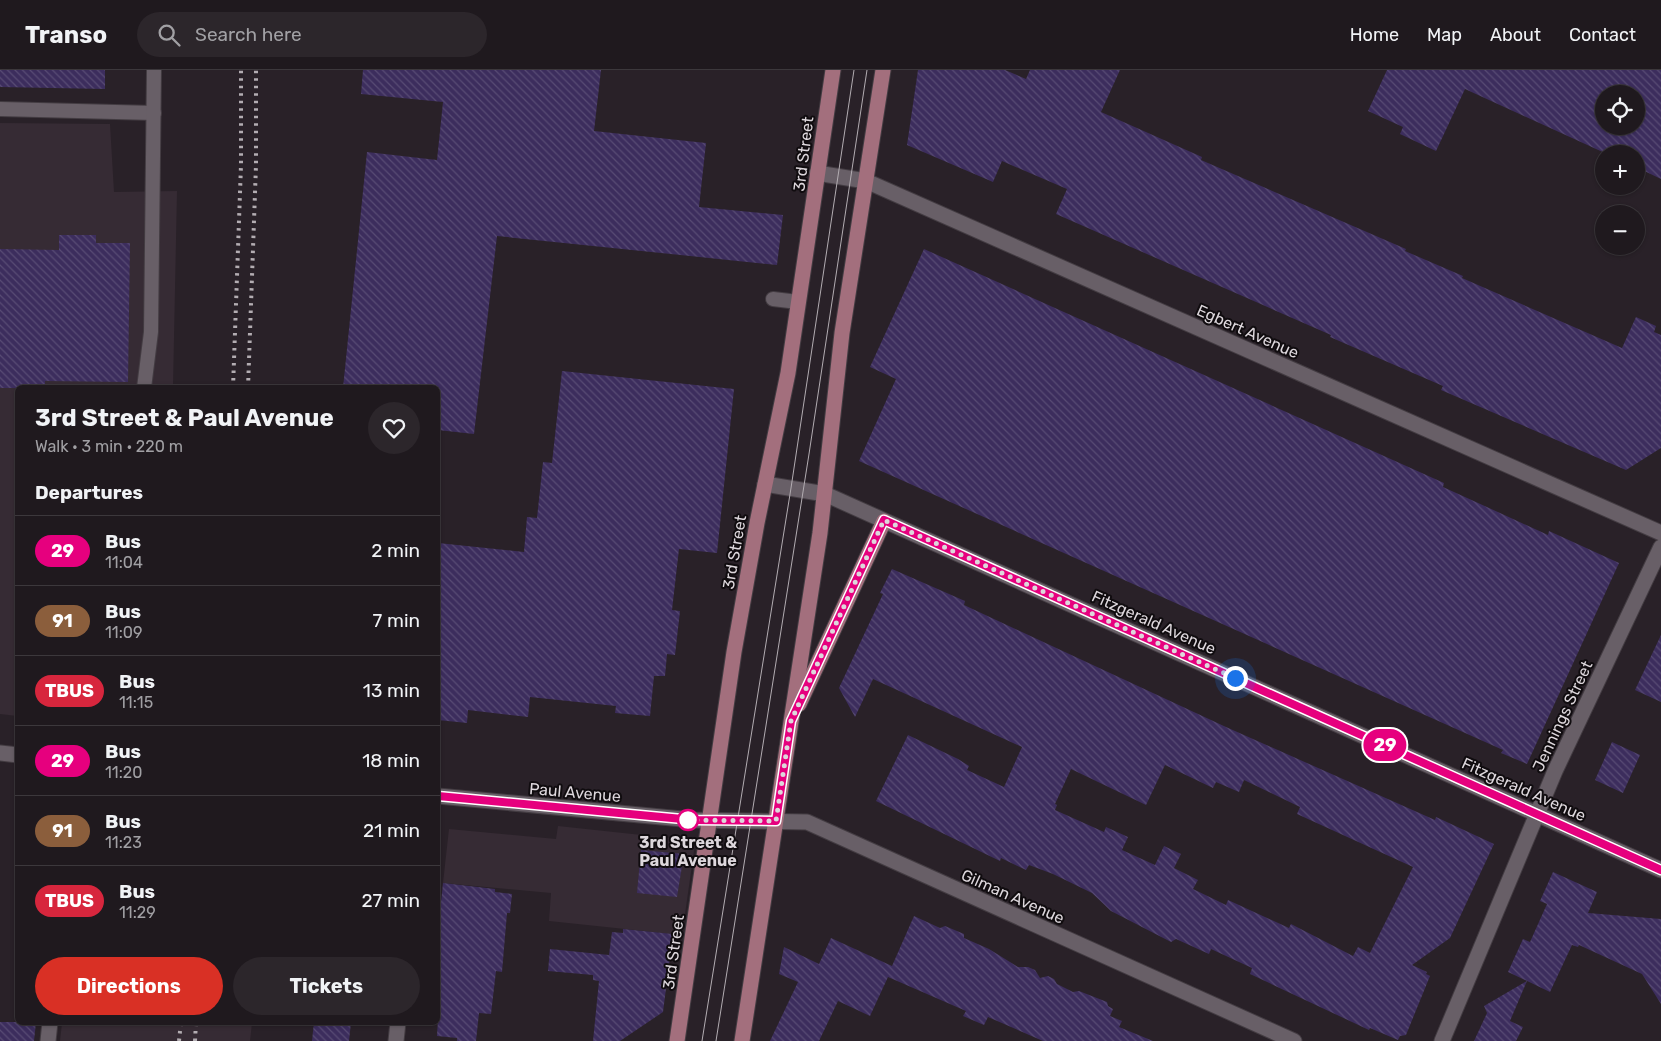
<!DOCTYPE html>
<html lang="en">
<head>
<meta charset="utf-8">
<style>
	body { margin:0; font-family:Rubik,sans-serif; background:#2c262b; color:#f1f3f6; height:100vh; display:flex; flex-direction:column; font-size:19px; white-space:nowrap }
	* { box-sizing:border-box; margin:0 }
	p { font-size:16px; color:#a1a0a4 }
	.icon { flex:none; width:28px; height:28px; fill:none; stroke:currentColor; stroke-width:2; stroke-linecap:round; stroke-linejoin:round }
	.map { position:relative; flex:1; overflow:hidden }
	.panel { position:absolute; left:15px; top:315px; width:425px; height:640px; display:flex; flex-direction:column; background:#1f191e; border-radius:8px; box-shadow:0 1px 4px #0004,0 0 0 1px #3c383c }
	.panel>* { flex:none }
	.badge { padding:0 10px; border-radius:16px; font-size:18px; line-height:32px }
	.tools { position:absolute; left:1595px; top:15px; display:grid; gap:10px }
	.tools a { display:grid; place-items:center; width:50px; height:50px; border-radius:50%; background:#1f191e; box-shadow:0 1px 4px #0004,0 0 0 1px #3c383c; font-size:25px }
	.you { position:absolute; width:25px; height:25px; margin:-12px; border:4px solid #fff; border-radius:50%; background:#1a73e8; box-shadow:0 0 0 8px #1a73e833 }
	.map>.badge { position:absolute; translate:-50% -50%; box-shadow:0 0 0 2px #fff }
	h2 { padding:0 20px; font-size:19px; line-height:45px }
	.round { display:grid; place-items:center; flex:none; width:52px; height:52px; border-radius:26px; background:#2c262b }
	.overview { display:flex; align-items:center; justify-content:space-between; height:85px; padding:0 20px }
	h1 { font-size:24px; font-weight:700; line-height:38px }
	.cta { display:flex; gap:10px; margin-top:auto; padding:10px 20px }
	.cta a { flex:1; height:58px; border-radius:30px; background:#d93025; color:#fff; font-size:20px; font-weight:700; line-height:58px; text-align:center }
	.cta a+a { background:#2c262b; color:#f1f3f6 }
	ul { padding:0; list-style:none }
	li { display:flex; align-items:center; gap:15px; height:70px; padding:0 20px; border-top:1px solid #3c383c }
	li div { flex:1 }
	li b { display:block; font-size:19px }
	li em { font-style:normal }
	li .badge { min-width:55px; font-weight:700; text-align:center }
	header { display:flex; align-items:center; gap:30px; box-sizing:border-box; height:70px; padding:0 25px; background:#1f191e; border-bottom:1px solid #3c383c }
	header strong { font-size:24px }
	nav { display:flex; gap:28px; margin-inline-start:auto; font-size:18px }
	.search { width:350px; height:45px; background:#2c262b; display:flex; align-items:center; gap:12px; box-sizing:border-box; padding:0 18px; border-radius:28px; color:#a1a0a4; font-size:19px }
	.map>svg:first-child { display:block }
</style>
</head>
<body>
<header>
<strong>Transo</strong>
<div class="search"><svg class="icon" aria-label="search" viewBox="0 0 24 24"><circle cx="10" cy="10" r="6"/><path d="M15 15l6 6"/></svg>Search here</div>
<nav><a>Home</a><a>Map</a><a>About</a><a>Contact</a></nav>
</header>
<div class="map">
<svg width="1661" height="971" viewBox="0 0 1661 971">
	<defs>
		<pattern id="building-back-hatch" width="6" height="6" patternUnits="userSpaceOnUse" patternTransform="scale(1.25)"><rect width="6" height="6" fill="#3c2d5d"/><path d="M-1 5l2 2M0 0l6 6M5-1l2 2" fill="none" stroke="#584b74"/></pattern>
	</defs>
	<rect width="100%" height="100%" fill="#292128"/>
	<g fill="#362b34">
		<path d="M0 53 110 54 114 122 177 121 173 317 18 318 17 646 0 644Z"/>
		<path d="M558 756 688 770 693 775 694 781 682 865 549 851 551 823 443 813 449 759 556 769Z"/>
		<path d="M62 953V952L252 953 250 971H60Z"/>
	</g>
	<g fill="url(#building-back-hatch)" fill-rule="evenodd">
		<path d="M0 0H105V19L0 17Z"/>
		<path d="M363 0H601L594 61 706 73 699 137 783 145 777 195 497 166 474 364 438 360V318H343L367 82 437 90 443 32 361 24Z"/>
		<path d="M918 0H1005L1026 9 1030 0H1120L1101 42 1202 87 1201 90 1406 179 1405 181 1463 206 1462 208 1622 278 1636 247 1656 256 1654 262 1661 265V378L1626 400 1441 320 1443 316 1330 267 1331 265 1056 144 1067 119 1002 91 993 112 907 75Z"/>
		<path d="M1387 0H1661V109L1636 97V84H1607L1465 19 1436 81 1400 64 1403 57 1368 41ZM1604 24H1636V56H1604Z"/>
		<path d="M59 165H96V173H130L128 312 45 311V318H0V179L59 180Z"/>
		<path d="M924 179 1444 413 1443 417 1500 443 1548 465 1549 461 1619 493 1527 694 1501 683 1503 680 859 391 896 309 870 297Z"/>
		<path d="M562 301 734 319 717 483 679 479 672 540 680 541 675 585 667 584 665 606H654L650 646 615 643 616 636 530 627 528 647 468 640 467 653 438 650V473L524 482 527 447 537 448 543 392 552 393Z"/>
		<path d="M892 499 965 531 964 535 1226 657 1435 750 1436 747 1494 774 1450 868 1412 895 1427 902 1426 904 1430 906 1406 965 1400 966 1398 970 1370 958 1369 960 1250 904 1252 898 1211 879 1209 884 1176 869 1171 872 1111 841 1092 823 1053 804 1029 795 1026 800 1001 788 1000 791 876 731 908 665 958 689 969 696 967 700 1004 717 1022 677 873 609 855 647 839 618 883 524 880 523ZM1165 695 1213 718 1216 712 1239 722 1244 710 1300 737 1297 744 1413 797 1370 883 1358 877 1353 886 1291 854 1289 858 1228 830 1226 835 1193 819 1198 810 1174 798 1181 784 1164 776 1155 795 1122 780 1128 767 1106 757 1104 762 1055 740 1057 735 1055 734 1071 699 1146 735Z"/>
		<path d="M1661 565V632L1635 620Z"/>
		<path d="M1612 672 1640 685 1623 723 1595 710Z"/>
		<path d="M641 780 684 784 677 827 637 823Z"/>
		<path d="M1553 802 1597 822 1588 843 1661 849V934L1642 904 1579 875 1578 877 1572 875 1550 922 1508 902 1523 869 1530 872 1547 834 1540 831Z"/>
		<path d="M443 813 495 819V822L512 824 510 843H507L502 902 496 901 491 944 479 943 476 971H457V968L437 966 441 895H438V861Z"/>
		<path d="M914 846 940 858 945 856 964 864V868L989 879 1018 897H1028L1035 900 1040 908 1048 906 1054 909 1057 914 1073 922 1079 921 1107 932 1108 936 1113 939 1110 946 1122 951 1119 957 1153 971H1043L988 947 984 955 963 946 966 941 888 907 870 946 838 931 819 971H770L798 912 779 904 784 877 819 894 831 868 892 896Z"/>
		<path d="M623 859 673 864 663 942 620 971H593L599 911 593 910V905L548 901 550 879 609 885 612 862 623 863Z"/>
		<path d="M1527 911 1510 951 1523 957 1516 971H1474L1487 943 1484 936Z"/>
		<path d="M0 952H36L34 971H0Z"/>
		<path d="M314 952H351L349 971H312Z"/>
	</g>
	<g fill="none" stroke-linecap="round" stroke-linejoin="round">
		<defs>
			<g id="lane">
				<path d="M0 39 154 43"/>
				<path d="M773 229 798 232"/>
				<path d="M144 318 151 262 154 0"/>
			</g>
			<g id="street">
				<path d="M817 103 866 111 1661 463"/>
				<path d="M765 414 825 424 1661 800"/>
				<path d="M48 971 50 952"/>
				<path d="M396 971 398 952"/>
				<path d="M1442 971 1555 701 1661 477"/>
			</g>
			<g id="secondary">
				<path d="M0 683 18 685"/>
				<path d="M438 726 693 750 807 752 1294 971"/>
			</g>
			<g id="primary">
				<path d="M799 634 884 451"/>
				<path d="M677 971 734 582 757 453 788 303 833 0"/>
				<path d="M742 971 820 463 842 263 883 0"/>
			</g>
		</defs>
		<use href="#lane" stroke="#433c42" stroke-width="16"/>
		<use href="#street" stroke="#433c42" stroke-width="17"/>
		<use href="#secondary" stroke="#433c42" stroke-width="17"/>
		<use href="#primary" stroke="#433c42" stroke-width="17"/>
		<use href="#lane" stroke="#685f67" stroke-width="14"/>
		<use href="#street" stroke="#685f67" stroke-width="15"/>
		<use href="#secondary" stroke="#685f67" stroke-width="15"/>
		<use href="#primary" stroke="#a36f7d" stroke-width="15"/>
		<g stroke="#b3adb2" stroke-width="1">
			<path d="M702 971 791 418 854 0"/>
			<path d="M716 971 809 384 867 0"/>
		</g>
		<g stroke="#b3adb2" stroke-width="4" stroke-dasharray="2.5 5" stroke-linecap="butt">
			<path d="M233 318 241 95V0"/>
			<path d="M248 318 256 95V0"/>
			<path d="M179 971 181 952"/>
			<path d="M195 971 196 952"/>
		</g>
	</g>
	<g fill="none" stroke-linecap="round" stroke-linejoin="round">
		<defs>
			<path id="line" d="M438 726 693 750 776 751 791 651 884 450 1661 800"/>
		</defs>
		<use href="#line" stroke="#fff" stroke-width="11"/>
		<use href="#line" stroke="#e6007e" stroke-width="8"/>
		<path stroke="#ddd7dc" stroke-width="5" stroke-dasharray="0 9" d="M688 750 776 751 791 651 884 450 1235 608"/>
	</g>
	<circle fill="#fff" stroke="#e6007e" stroke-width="2.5" cx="688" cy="750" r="10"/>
	<g text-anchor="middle" stroke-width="4" stroke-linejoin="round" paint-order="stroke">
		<g font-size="16" fill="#ddd7dc" stroke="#100c0f">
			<text transform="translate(803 84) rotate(-83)" y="6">3rd Street</text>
			<text transform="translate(1248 261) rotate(24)" y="6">Egbert Avenue</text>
			<text transform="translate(734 482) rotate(-80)" y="6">3rd Street</text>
			<text transform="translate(1154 552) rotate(24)" y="6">Fitzgerald Avenue</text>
			<text transform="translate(1562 646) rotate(-65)" y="6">Jennings Street</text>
			<text transform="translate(1524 719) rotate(24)" y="6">Fitzgerald Avenue</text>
			<text transform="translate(575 722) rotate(5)" y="6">Paul Avenue</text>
			<text transform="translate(1013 826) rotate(24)" y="6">Gilman Avenue</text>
			<text transform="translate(673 882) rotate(-82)" y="6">3rd Street</text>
		</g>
		<g font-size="16" font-weight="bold" fill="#ddd7dc" stroke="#100c0f">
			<text x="688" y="778">3rd Street &amp;<tspan x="688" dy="18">Paul Avenue</tspan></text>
		</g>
	</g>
</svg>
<div class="tools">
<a><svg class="icon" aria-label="locate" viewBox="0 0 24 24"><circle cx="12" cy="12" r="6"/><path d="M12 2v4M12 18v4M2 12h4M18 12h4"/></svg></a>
<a>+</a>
<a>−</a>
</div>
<div class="you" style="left:1235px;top:608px"></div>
<b class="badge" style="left:1385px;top:675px;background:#e6007e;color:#fff">29</b>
<section class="panel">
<div class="overview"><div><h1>3rd Street &amp; Paul Avenue</h1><p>Walk · 3 min · 220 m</p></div><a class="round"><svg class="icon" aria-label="heart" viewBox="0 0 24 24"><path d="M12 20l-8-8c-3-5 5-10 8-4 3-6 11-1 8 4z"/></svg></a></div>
<h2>Departures</h2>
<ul>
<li><span class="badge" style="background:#e6007e;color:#fff">29</span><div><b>Bus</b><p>11:04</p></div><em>2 min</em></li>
<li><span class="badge" style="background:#8b5e3c;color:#fff">91</span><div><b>Bus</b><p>11:09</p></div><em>7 min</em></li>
<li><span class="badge" style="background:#d7263d;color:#fff">TBUS</span><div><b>Bus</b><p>11:15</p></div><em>13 min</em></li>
<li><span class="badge" style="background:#e6007e;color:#fff">29</span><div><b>Bus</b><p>11:20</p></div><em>18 min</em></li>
<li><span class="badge" style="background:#8b5e3c;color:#fff">91</span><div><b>Bus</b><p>11:23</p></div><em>21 min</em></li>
<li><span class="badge" style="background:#d7263d;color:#fff">TBUS</span><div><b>Bus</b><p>11:29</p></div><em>27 min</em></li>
</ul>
<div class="cta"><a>Directions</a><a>Tickets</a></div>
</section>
</div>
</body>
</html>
